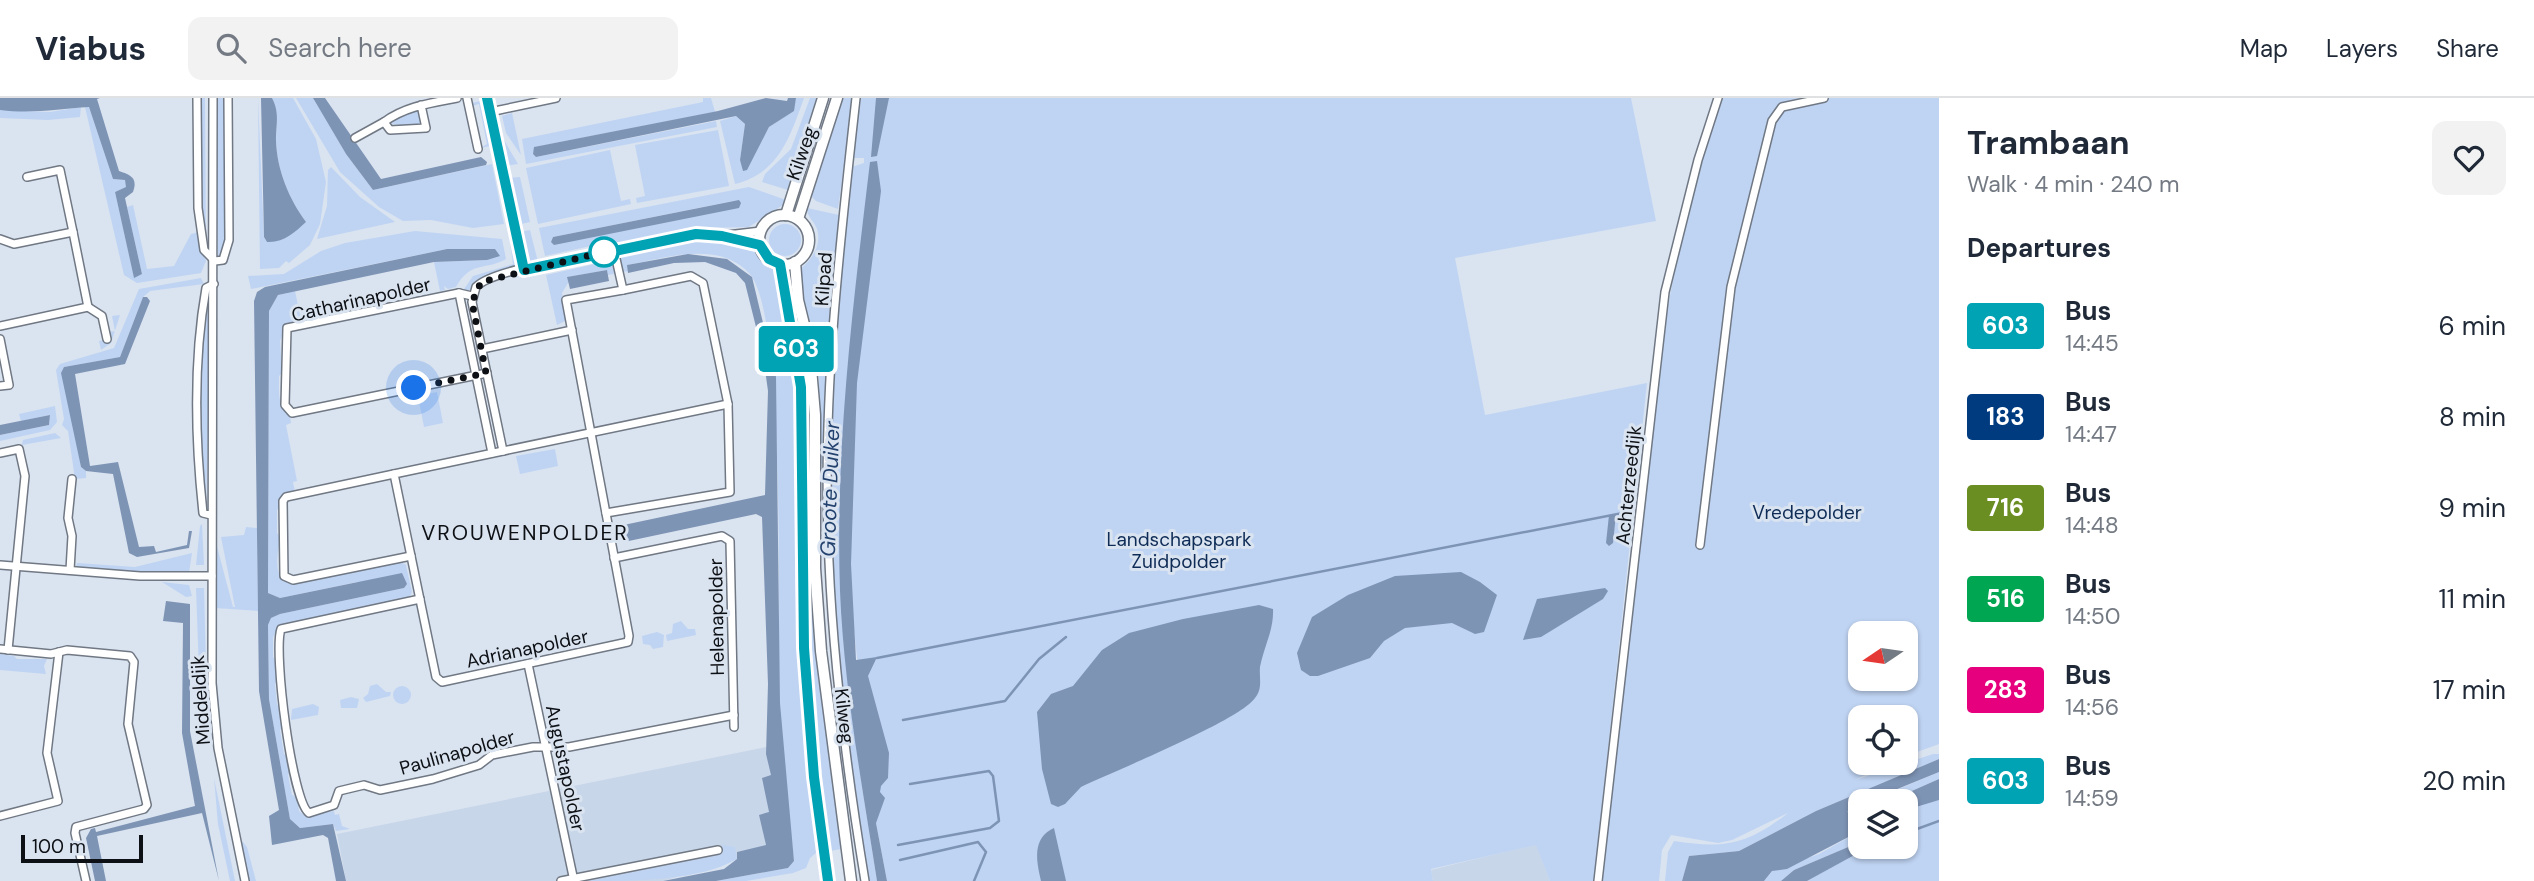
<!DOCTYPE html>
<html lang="en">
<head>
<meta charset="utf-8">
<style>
	body { margin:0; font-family:"DM Sans",sans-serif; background:#f2f2f3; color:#1f2937; height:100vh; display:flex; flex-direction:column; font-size:26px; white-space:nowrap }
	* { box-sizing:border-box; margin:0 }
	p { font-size:23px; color:#747a83 }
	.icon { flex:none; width:38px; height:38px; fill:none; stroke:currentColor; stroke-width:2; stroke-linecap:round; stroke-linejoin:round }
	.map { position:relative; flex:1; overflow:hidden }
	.panel { display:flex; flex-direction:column; background:#fff; width:595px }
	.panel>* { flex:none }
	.badge { padding:0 14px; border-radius:5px; font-size:24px; line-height:46px }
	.needle { width:46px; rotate:257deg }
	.fabs { position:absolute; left:1848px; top:523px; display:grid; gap:14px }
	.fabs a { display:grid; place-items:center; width:70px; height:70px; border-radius:14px; background:#fff; box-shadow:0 2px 5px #0004; font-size:35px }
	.scale { position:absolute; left:21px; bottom:18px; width:122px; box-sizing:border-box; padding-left:7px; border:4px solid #0d1014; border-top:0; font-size:19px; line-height:24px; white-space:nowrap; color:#0d1014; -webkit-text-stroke:5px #dae3f0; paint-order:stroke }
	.you { position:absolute; width:35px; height:35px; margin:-18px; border:5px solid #fff; border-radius:50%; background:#1a73e8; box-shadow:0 0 0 10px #1a73e833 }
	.map>.badge { position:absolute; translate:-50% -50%; box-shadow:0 0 0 4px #fff }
	h2 { padding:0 28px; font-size:26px; line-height:63px }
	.round { display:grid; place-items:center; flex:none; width:74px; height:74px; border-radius:14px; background:#f2f2f3 }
	.summary { display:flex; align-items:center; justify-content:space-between; height:119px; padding:0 28px }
	h1 { font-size:33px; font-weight:700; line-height:52px }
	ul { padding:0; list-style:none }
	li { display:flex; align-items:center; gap:21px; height:91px; padding:0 28px }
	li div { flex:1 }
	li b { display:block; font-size:26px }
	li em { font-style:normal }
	li .badge { min-width:77px; font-weight:700; text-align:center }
	header { display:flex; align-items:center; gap:42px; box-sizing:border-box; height:98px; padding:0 35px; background:#fff; border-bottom:2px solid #e0e1e3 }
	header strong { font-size:33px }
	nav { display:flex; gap:38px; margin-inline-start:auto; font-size:24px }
	.search { width:490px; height:63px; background:#f2f2f3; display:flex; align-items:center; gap:18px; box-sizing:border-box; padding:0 24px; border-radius:14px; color:#747a83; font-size:26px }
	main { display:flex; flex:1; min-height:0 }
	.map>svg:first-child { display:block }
</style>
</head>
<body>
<header>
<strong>Viabus</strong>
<div class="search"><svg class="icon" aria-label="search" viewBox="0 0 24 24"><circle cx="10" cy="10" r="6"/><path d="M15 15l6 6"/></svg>Search here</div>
<nav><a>Map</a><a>Layers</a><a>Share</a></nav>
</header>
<main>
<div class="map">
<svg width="1939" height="783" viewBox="0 0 1939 783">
	<rect width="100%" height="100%" fill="#dae3f0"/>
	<g fill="#c8d6e9">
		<path d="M766 649 772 678 763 680 769 714 763 726 766 748 737 754V761L663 783H346L337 736Z"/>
		<path d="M1537 746 1550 783H1433L1431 772Z"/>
	</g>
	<g fill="#bfd4f3" fill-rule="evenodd">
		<path d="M199 0H205L206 154 202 111Z"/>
		<path d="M216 0H225L226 140 221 160 218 157Z"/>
		<path d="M258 0 264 139 267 144 306 124C289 101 277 72 276 43 276 26 280 15 272 0H293L316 41 326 84 320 126 310 147 289 165 286 163 279 170 260 171Z"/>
		<path d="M296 0H313L346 56 373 92 492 66 504 126 473 130 431 122 403 123 379 109 340 74Z"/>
		<path d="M703 0H711L715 14 535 49 533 56 536 59 716 23 717 29 526 66 522 41 703 4Z"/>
		<path d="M796 0H804C790 39 779 75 735 86L720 23 736 18 745 26 740 62 746 72 769 29 793 13Z"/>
		<path d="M810 0H819L788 92 762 84 765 76 791 51Z"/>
		<path d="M840 0H853L838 111 816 103 810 97Z"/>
		<path d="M860 0H1631L1656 123 1455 160 1485 317 1647 285 1594 783H1550L1536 747 1431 771 1433 783H887L876 725 841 419C836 542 858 662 877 783H869C852 669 833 556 831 440 828 317 838 191 852 69L864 65V60H853Z"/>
		<path d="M1723 0H1939V646L1906 658V620H1860V665H1889L1855 682 1933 656H1939V661L1816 713 1739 753 1689 758 1682 783H1665L1668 754 1674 743C1724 751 1747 747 1788 715L1732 742 1718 745 1671 737 1662 752 1659 783H1602L1667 214C1680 141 1698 69 1723 0ZM1860 536H1906V581H1860Z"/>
		<path d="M484 2 498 72 495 73 490 48 481 50 487 46 479 6 472 8V5Z"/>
		<path d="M81 9 80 19 48 22 0 20V12L50 14Z"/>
		<path d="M85 9H89L113 81 125 82 127 89 115 94 134 179 142 176 127 109 133 107 147 171 174 168 191 136 199 134 206 163 201 175 137 185 124 177Z"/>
		<path d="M418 11 421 24 416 29 392 26 395 18Z"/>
		<path d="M512 15 521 57 506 35 502 18Z"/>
		<path d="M494 17H497L501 37 518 66 505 68Z"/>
		<path d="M718 32 729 88 637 105 636 100 645 98 635 47Z"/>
		<path d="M610 52 621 103 630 101 631 106 538 126 526 70Z"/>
		<path d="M331 69 360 99 395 124 317 141 327 108 328 72Z"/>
		<path d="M520 79 530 124 517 127 507 80Z"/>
		<path d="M749 89 786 102 783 107 749 129 700 130 611 149 609 144 545 158 539 130ZM738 102 551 144 553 139Z"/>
		<path d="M807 110 839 117V120L832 180 823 366 820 365 819 281 800 180V171C812 162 822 147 817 131 814 123 807 119 807 110Z"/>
		<circle cx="785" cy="142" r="16"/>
		<path d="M530 132 538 164 532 165 525 160 519 134Z"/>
		<path d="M415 133 502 141 506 161C485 173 471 162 456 189L448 191 444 188 445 192 440 193 434 164 487 162 495 151H447L251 191 248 178 284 176 321 153 345 145Z"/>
		<path d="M509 136H512L516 166C507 175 495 174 484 179 475 183 473 194 462 194L473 178 513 166Z"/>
		<path d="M698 140 750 148 774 172 791 249 797 315 795 482 803 639 816 755 810 760 806 770 793 775 746 783H716L788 770 794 763C788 710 782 658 780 605 776 531 788 217 749 175 718 142 665 160 628 167V173L608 177 607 172 568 179V185L562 195 567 222 557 227 546 177 608 163 607 158Z"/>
		<path d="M201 180 204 186 150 193 143 199 120 259 64 269 81 369 86 373V380L75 381 68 333 62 327 64 321 56 272 60 266 114 250 139 191Z"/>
		<path d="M787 190H792L802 238 809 301 808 411 814 540 841 751 830 753 808 547 805 286Z"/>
		<path d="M208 191 211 193 206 412C192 377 198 230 208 191Z"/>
		<path d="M295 193 301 222 285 230 280 243 282 275 279 278C279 292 277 310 290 318L291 325 286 327 297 383 293 384 295 394 277 412V435L280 439C279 454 270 479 291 486L399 463 406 467 412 494 409 500 280 527 273 539V559L276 562 278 582 275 586 277 606 280 609 283 629 280 632 284 656 288 659 291 673 288 677 292 697 297 699 299 713 305 718 334 713 335 717 339 716 342 728 350 731 336 733 333 726 300 730 290 721 269 601 268 527 271 520 280 516 404 490 357 484 280 500 268 495 269 213 278 197Z"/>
		<path d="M120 217 111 245 101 252 99 243 110 241 109 234 115 233 112 218Z"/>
		<path d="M437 294 443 325 424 329 418 298Z"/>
		<path d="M55 308 57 324 50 332 0 343V337L49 327 50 317 21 323 19 316Z"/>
		<path d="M55 335 61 340 22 347 23 342Z"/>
		<path d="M555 351 558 368 520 376 516 358Z"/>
		<path d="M202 426 204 467H196L200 428Z"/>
		<path d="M246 429 257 430 258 513 215 510V441L233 509H235L221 439 244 437Z"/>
		<path d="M192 455 189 475H136L76 469 77 465 135 469Z"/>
		<path d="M162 484 189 487 192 498 186 499Z"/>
		<path d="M196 490H204L208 647 200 603Z"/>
		<path d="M681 523 688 531H695L696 537 667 543 666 537 672 535 673 526Z"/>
		<path d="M657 534 664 537 663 549 653 551 650 547 643 546 642 538Z"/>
		<path d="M0 556 14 558 17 561H47L44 568 46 576 0 572Z"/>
		<path d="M377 586 386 594H391L390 598 366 604 363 600 368 596 370 588Z"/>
		<circle cx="402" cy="597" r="9"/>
		<path d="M351 599 359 601 357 610H341L340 602Z"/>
		<path d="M313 606 319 609 318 617 291 622 292 611Z"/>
		<path d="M1939 674V681L1889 703 1868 704Z"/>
		<path d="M214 680 235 783H230L218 726Z"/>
		<path d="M1935 701 1939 702V783H1807L1860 752 1906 749V712Z"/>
		<path d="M1860 733V744L1794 772 1781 783H1764L1772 773 1819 756Z"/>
		<path d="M242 743 247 749 256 783H250L241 756Z"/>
		<path d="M722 747 735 749 737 761C700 783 632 783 588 783L720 757 723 754Z"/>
	</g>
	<g fill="#7e94b5">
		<path d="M0 0H100L97 1 119 73C131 77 138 80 133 94L125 100 142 176 134 180 115 94 126 89 125 82 113 81 89 9C59 11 31 16 0 12Z"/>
		<path d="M261 0H272C280 15 276 26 276 43 277 72 289 101 306 124 295 134 284 145 267 144L264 139Z"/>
		<path d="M313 0H325L381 81 481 59 487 64 486 67 373 92 346 56Z"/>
		<path d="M766 0 787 3 788 0H796L794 13 769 29 747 72 743 73 740 62 745 26 736 18 536 59 533 56 534 49 718 13Z"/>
		<path d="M876 0H889L877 58 871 59Z"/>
		<path d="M877 63 881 93 857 285 851 466 856 562 877 559 868 578 889 655 888 680 881 688 880 694 885 700 876 725 887 783H877C862 687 844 590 840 493 835 349 853 206 870 64Z"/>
		<path d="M739 102 741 105 739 110 554 147 551 144 553 139Z"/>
		<path d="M447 151H495L500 158 487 162 434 164 278 197 269 213 268 495 280 500 402 475 407 486 404 490 280 516 271 520 268 527 269 601 290 721 300 730 333 726 346 783H336L328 740 323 737 272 747 269 718 279 712 259 593 254 203 257 194 265 189Z"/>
		<path d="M688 156 727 161 752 179 776 279 780 605 794 763 788 770 716 783H663L724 771 737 761V754L766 747 759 717 769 714 762 680 771 677 766 656 768 586 762 419 756 416 624 444 619 428 765 397 768 293 763 257 745 185 736 175 705 164 674 165 628 175 627 167Z"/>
		<path d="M607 172 609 183 570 191 567 179Z"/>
		<path d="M143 199H147L150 203 125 266 75 276 90 368 118 364 139 449 154 448 156 454 187 447 189 433H192L189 450 137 459 129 455 113 376 86 373 81 369 61 275 64 269 120 259Z"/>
		<path d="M50 317 49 327 0 337V327Z"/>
		<path d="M1616 416 1613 445 1609 448 1606 445 1609 417Z"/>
		<path d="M1461 474 1480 484 1497 497 1484 534 1475 536 1452 525 1405 530 1384 543 1370 560 1318 578H1310L1301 572 1297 555 1312 519 1348 497 1395 478Z"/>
		<path d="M1605 490 1608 493 1603 501 1541 539 1523 542 1537 501Z"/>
		<path d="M166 503 190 506V633L219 783 202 715 97 738 106 783H95L86 740 91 731 95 730 96 734 195 708 182 635 183 525 163 523Z"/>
		<path d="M1259 507 1273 511C1274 532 1264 548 1260 569 1259 580 1263 590 1255 600 1239 623 1114 673 1081 689L1065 706 1058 709 1051 706 1042 671 1037 614 1051 596 1073 588 1102 552 1129 535 1183 521Z"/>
		<path d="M1939 661V674L1868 703 1860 704V707L1847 714 1860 716V733L1787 771 1772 773 1764 783H1682L1689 758 1739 753 1816 713Z"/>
		<path d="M1939 681V702L1906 712V704L1889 703Z"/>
		<path d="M1054 730 1066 783H1041C1036 762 1032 740 1054 730Z"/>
		<path d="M1860 744V749H1869L1807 783H1781L1794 772Z"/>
	</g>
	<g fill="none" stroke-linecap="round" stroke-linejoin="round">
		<g stroke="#7e94b5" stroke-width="2.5">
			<path d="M877 560 1633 413"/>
			<path d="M903 622 1005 603 1039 561 1066 539"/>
			<path d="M1906 735 1939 723"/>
			<path d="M898 747 990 730 999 723 993 678 989 673 910 686"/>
			<path d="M900 762 978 744 986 754 974 783"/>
		</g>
		<defs>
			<g id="minor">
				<path d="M197 0 198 110 204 152 215 163 223 162 229 142 228 0"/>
				<path d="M213 0 212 585 218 650 245 783"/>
				<path d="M467 0 478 51"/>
				<path d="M487 0 524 172"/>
				<path d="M856 0C840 144 823 290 828 435 831 552 846 668 865 783"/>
				<path d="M421 7 426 30 390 32 384 24C406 8 431 5 457 0"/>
				<path d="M490 14 556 0"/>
				<path d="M355 40 384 24"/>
				<path d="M727 137 761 133"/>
				<path d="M0 141 14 146 73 134 60 72 27 79"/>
				<path d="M614 152 623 192 566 202 629 538 628 544 442 584 436 579 394 376 503 353 472 204 476 189C493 171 580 160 608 153 641 146 678 134 712 137 728 138 744 143 760 147"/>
				<path d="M459 195 492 355"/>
				<path d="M472 198 459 195 287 230 285 307 292 315 487 275"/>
				<path d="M88 209 102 218 107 241"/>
				<path d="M0 228 88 209 73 134"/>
				<path d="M0 241 9 287 0 288"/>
				<path d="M482 251 572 232"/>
				<path d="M503 353 728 306"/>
				<path d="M0 355 19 351 25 378 8 552"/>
				<path d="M394 376 286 399 283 403 284 478 293 482 411 458"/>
				<path d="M606 415 730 394 728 306 703 185 691 178 623 192"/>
				<path d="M211 417 203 415C195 341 193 263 206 190L214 186"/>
				<path d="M1700 447 1731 189 1772 23 1782 9 1824 0"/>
				<path d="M614 460 722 438 730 443 734 629"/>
				<path d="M0 467 140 478H212"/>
				<path d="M70 472 72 438 68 420 72 381"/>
				<path d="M420 501 281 531C273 553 292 704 309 715L334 707 339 693 364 687 380 692 433 681 479 667 492 657 533 649H569L734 617"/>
				<path d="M0 551 51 556 67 552 130 558 134 564 128 626 147 707 144 711 76 729 75 735 86 783"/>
				<path d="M528 566 574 783"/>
				<path d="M0 718 58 703 47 655 59 554"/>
				<path d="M561 783 718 752"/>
				<path d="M1598 783 1665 194 1698 62 1718 0"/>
			</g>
			<g id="secondary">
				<path d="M786 117 823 0"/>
				<circle cx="784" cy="142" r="25"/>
				<path d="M798 121 837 0"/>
				<path d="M795 164 798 202 809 247 815 317V470L821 553 851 783"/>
				<path d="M780 166 801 289 804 550 814 679 828 783"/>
			</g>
		</defs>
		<use href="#minor" stroke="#707884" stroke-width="10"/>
		<use href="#secondary" stroke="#707884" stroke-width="13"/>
		<use href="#minor" stroke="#fff" stroke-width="7"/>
		<use href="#secondary" stroke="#fff" stroke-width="10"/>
	</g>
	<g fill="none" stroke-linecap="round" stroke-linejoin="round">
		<defs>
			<path id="line" d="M487 0 524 172 696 136 722 138 760 147 769 161 780 166 801 289 804 550 814 679 828 783"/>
		</defs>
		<use href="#line" stroke="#fff" stroke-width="16"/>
		<use href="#line" stroke="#00a3b4" stroke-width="10"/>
		<path stroke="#0d1014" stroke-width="7" stroke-dasharray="0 12.6" d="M414 290 486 275 472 204 481 184 604 154"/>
	</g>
	<circle fill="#fff" stroke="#00a3b4" stroke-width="3.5" cx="604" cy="154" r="14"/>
	<g text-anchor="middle" stroke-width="6" stroke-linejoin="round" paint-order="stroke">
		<g font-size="19" fill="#0d1014" stroke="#dae3f0">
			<text transform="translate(801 55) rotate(-71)" y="7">Kilweg</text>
			<text transform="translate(823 181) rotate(-86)" y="7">Kilpad</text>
			<text transform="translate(361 201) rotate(-13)" y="7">Catharinapolder</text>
			<text transform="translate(1628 387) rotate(-84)" y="7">Achterzeedijk</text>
			<text transform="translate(716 519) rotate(-91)" y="7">Helenapolder</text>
			<text transform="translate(527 550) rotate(-12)" y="7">Adrianapolder</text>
			<text transform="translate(200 602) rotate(-94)" y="7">Middeldijk</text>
			<text transform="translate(845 618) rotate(83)" y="7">Kilweg</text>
			<text transform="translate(457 654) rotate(-16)" y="7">Paulinapolder</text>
			<text transform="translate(566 670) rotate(78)" y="7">Augustapolder</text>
		</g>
		<g font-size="19" fill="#0e2c56" stroke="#dae3f0">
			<text x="1807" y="421">Vredepolder</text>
			<text x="1179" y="448">Landschapspark<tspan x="1179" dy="22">Zuidpolder</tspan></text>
		</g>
		<g font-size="21" font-style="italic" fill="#23426e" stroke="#dae3f0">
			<text transform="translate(830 391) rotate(-88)" y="7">Groote Duiker</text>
		</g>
		<g font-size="21" letter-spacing="2" fill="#0d1014" stroke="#dae3f0">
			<text x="525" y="442">VROUWENPOLDER</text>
		</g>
	</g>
</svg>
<div class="fabs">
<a><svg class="needle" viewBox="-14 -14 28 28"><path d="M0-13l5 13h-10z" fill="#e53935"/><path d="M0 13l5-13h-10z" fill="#747a83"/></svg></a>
<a><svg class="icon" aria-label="locate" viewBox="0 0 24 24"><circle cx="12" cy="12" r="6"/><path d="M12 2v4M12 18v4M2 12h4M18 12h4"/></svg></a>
<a><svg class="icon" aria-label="layers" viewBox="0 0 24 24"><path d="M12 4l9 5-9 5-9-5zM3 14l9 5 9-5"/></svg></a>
</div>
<div class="scale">100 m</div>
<div class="you" style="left:414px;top:290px"></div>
<b class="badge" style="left:796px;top:251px;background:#00a3b4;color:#fff">603</b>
</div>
<section class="panel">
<div class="summary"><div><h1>Trambaan</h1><p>Walk · 4 min · 240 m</p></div><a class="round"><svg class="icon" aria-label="heart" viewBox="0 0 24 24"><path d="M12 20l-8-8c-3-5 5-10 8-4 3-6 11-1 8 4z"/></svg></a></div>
<h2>Departures</h2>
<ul>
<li><span class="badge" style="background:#00a3b4;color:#fff">603</span><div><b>Bus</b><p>14:45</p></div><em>6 min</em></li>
<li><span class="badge" style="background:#003b80;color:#fff">183</span><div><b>Bus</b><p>14:47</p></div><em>8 min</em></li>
<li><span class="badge" style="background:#6b8e23;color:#fff">716</span><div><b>Bus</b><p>14:48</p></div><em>9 min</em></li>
<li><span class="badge" style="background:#00a651;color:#fff">516</span><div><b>Bus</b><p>14:50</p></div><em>11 min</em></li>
<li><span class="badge" style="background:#e6007e;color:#fff">283</span><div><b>Bus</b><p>14:56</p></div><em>17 min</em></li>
<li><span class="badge" style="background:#00a3b4;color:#fff">603</span><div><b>Bus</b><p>14:59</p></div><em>20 min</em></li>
</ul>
</section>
</main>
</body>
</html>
